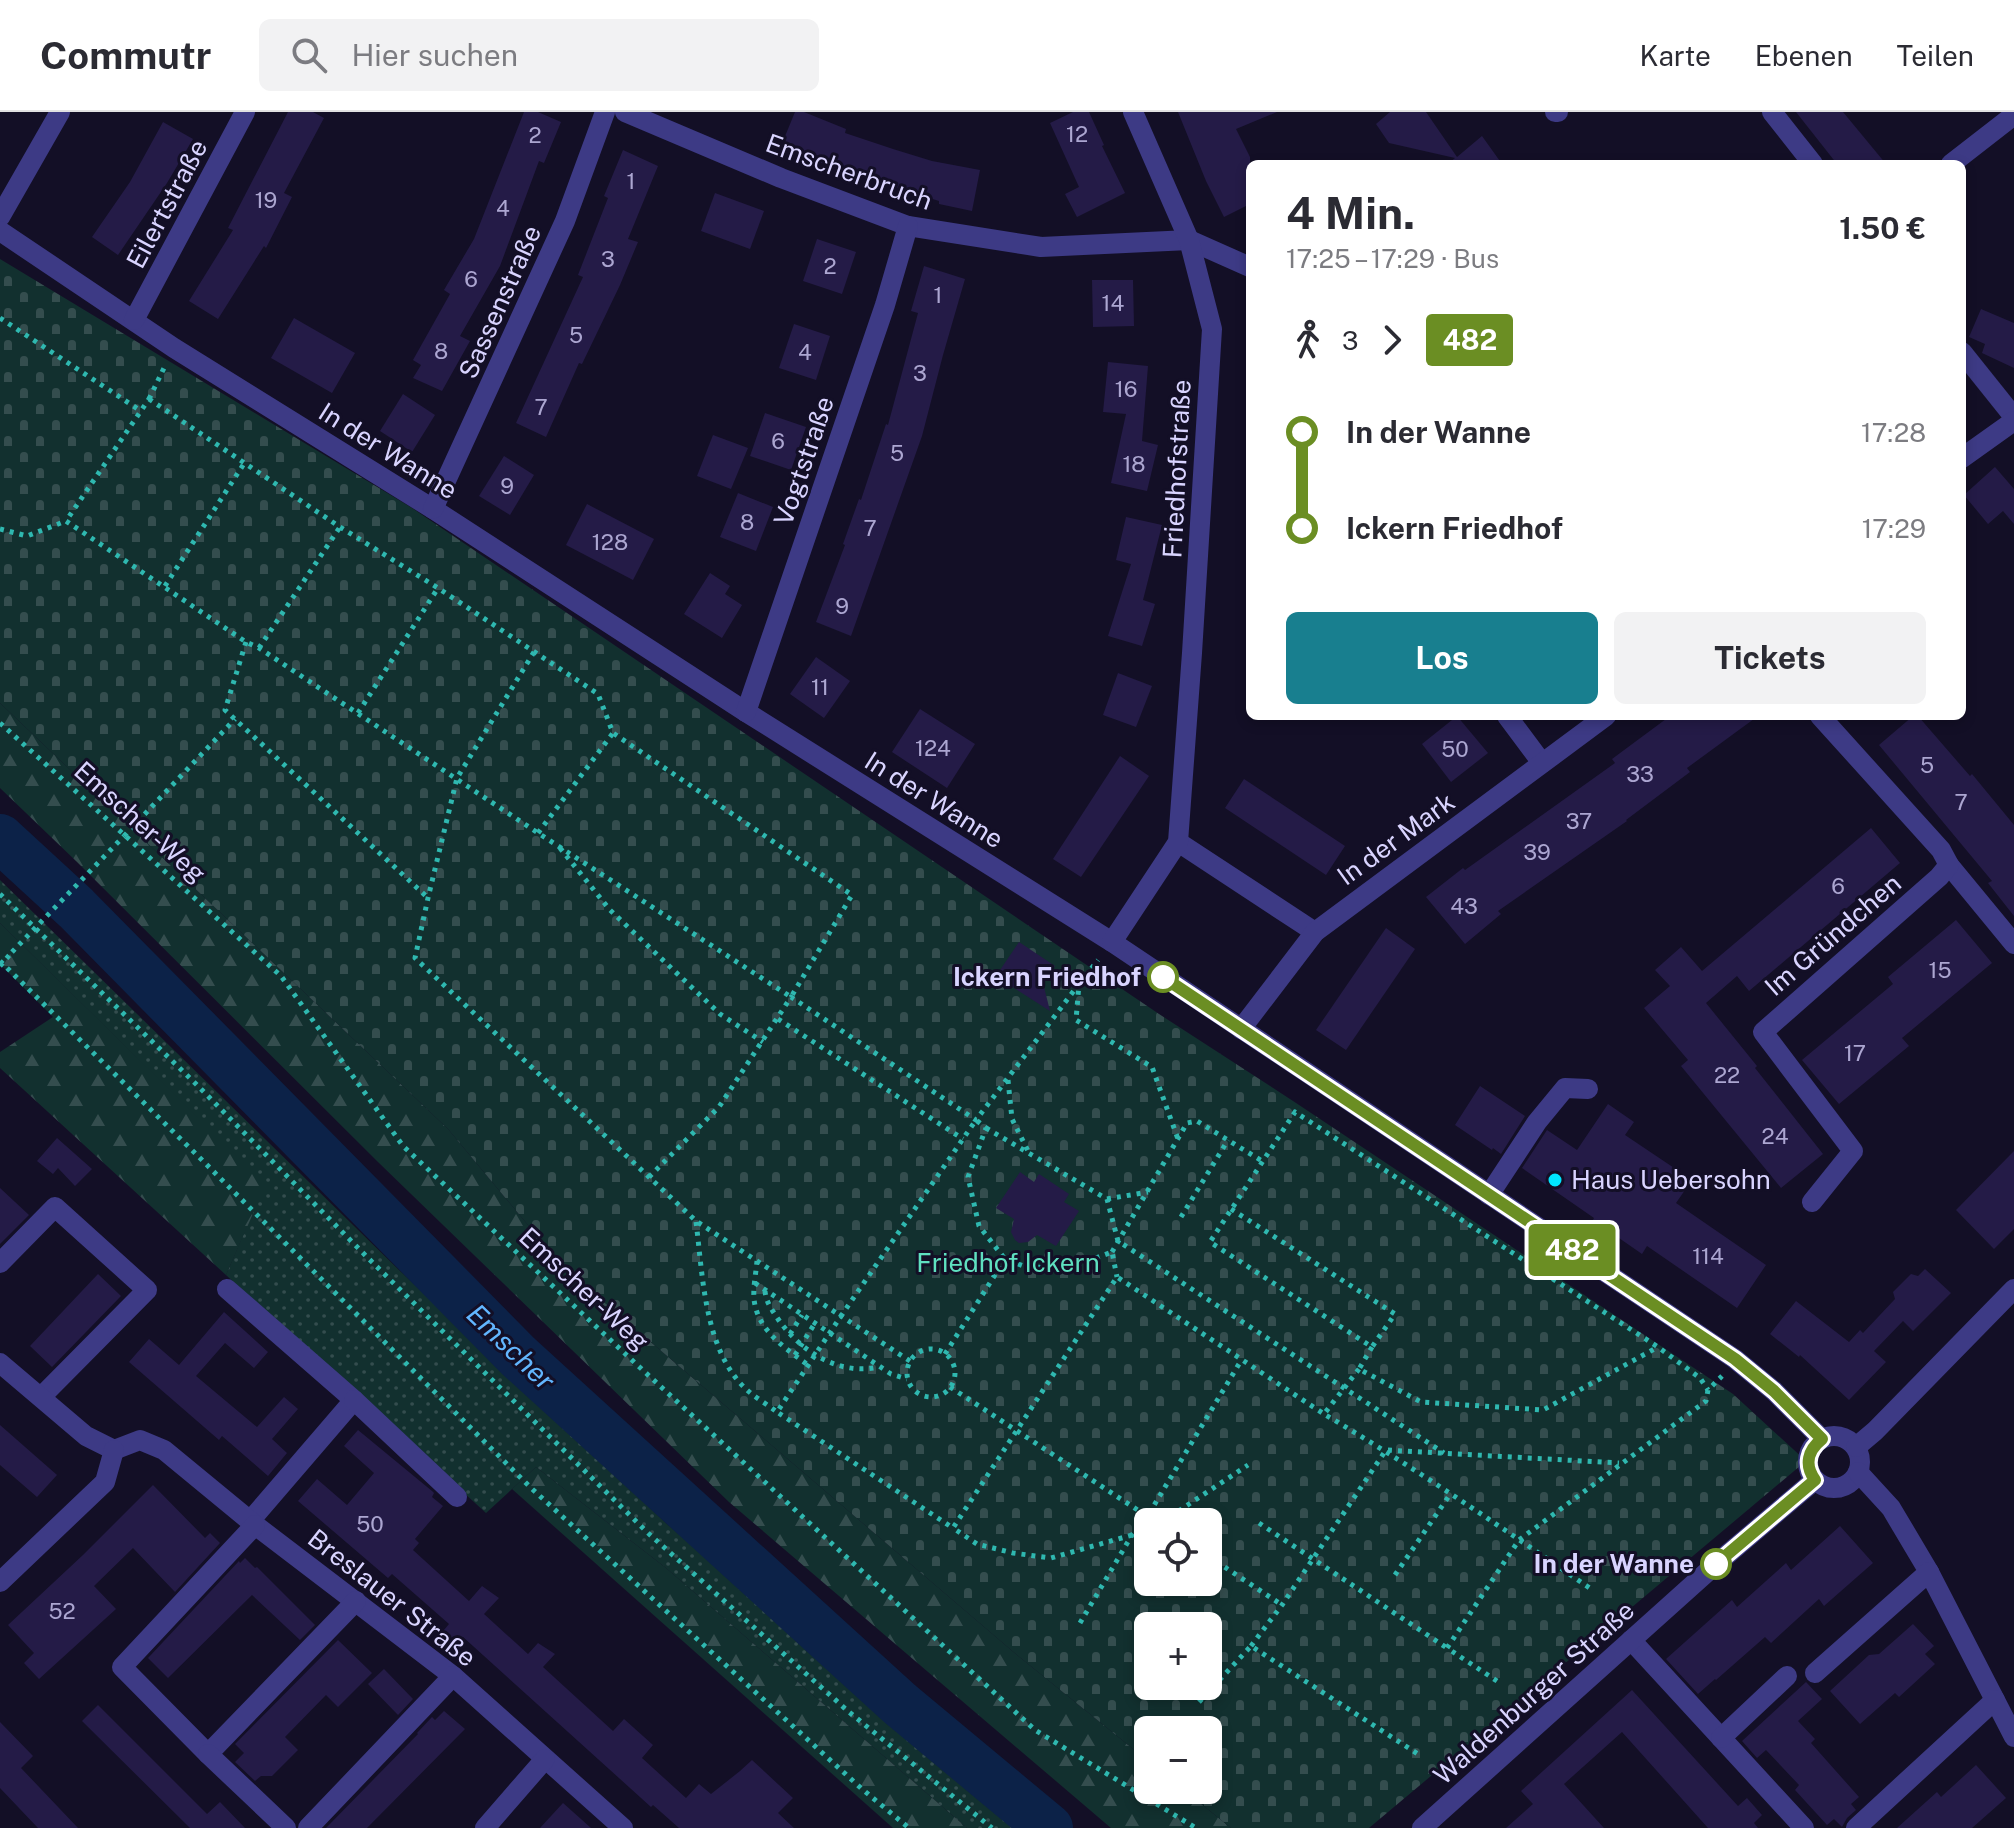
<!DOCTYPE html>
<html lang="de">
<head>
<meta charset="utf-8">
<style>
	body { margin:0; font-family:"Public Sans",sans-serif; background:#f2f2f3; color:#2b2b33; height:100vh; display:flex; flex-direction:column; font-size:30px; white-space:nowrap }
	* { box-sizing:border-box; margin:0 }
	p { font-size:26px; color:#7c7c81 }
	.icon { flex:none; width:44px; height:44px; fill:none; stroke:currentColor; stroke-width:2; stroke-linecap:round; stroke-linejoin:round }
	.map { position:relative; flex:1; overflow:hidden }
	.side { position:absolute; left:1246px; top:48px; width:720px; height:560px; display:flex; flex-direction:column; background:#fff; border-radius:12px; box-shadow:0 4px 12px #0003 }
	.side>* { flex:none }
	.badge { padding:0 16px; border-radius:6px; font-size:28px; line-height:52px }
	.controls { position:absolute; left:1134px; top:1396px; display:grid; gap:16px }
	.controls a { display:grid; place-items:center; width:88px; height:88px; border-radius:12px; background:#fff; box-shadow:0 4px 12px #0003; font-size:40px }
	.map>.badge { position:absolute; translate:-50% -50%; box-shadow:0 0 0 4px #fff }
	.legs { display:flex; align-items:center; gap:12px; height:88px; padding:0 40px; font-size:26px }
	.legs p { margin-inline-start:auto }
	.head { display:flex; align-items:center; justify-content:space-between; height:136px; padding:0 40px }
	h1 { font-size:44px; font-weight:700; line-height:60px }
	.action { display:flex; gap:16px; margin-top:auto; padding:16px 40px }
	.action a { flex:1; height:92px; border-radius:12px; background:#187f8f; color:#fff; font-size:32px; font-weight:700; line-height:92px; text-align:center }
	.action a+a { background:#f2f2f3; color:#2b2b33 }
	ul { padding:0 40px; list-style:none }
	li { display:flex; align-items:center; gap:28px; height:96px; font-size:30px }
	li i { display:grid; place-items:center; width:12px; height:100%; margin:0 10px; background:currentColor }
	li i::after { content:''; width:20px; height:20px; margin:-10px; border:6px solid; border-radius:50%; background:#fff }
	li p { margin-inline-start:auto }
	li:first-child i { background:linear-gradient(#0000 50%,currentColor 0) }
	li:last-child i { background:linear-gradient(currentColor 50%,#0000 0) }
	header { display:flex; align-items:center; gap:48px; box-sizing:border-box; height:112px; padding:0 40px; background:#fff; border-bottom:2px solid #e1e1e2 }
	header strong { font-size:38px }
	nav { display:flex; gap:44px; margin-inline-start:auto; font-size:28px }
	.search { width:560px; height:72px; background:#f2f2f3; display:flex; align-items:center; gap:20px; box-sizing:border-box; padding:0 28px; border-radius:12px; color:#7c7c81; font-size:30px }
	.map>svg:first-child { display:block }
</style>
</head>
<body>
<header>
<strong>Commutr</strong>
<div class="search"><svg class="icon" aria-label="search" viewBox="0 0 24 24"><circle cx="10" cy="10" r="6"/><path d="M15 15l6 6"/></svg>Hier suchen</div>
<nav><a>Karte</a><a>Ebenen</a><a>Teilen</a></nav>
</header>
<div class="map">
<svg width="2014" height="1716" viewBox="0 0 2014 1716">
	<defs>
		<pattern id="grass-dots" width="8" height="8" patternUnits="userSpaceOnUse" patternTransform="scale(2)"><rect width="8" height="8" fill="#12302f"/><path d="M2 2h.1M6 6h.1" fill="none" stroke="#344d4e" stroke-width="1.8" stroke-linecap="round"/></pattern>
		<pattern id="forest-firs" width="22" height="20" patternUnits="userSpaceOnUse" patternTransform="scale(2)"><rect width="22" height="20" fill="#12302f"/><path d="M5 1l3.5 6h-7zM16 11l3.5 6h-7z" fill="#344d4e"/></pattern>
		<pattern id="cemetery-stones" width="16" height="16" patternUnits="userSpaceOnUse" patternTransform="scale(2)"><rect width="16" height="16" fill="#12302f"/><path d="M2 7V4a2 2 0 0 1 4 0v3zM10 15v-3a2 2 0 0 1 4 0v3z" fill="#344d4e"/></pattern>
	</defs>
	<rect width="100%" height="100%" fill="#130f26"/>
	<path fill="url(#grass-dots)" d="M0 768 399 1158 667 1412 1024 1716H967L666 1456 536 1355 486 1401 226 1163 265 1072 0 811Z"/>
	<g fill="url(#forest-firs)">
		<path d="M0 591 448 1017 563 1155 1017 1543 1148 1649V1678H1184L1231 1716H1111L729 1390 378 1050 76 749 0 676Z"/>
		<path d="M0 811 266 1072 226 1163 0 956V940L53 905 0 852Z"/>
		<path d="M536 1355 666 1456 967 1716H893L512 1377Z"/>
	</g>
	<path fill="url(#cemetery-stones)" fill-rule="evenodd" d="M0 147 412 396 1159 902 1293 989 1733 1282 1806 1349 1369 1716H1231L1184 1678H1208V1618H1148V1649L1017 1543 563 1155 448 1017 0 591ZM1148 1410H1208V1470H1148ZM1148 1514H1208V1574H1148Z"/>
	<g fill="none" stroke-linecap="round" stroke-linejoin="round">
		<path stroke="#0c2248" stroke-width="48" d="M0 726 76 796 518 1244 900 1592 1049 1716"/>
	</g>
	<g fill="#241b47">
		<path d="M288 0H313L324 6 284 81 292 85 266 136 264 134 218 207 189 189 233 118 228 116Z"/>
		<path d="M524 0H538L561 10 544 51 539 49 500 154 460 224 470 229 442 279 413 266 421 253 413 248 450 182 444 178 474 127Z"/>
		<path d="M795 0H804L846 17 845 21 893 37 932 49 980 58 972 99 939 92V89L829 54 781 34Z"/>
		<path d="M1073 0H1089L1104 33 1102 34 1125 81 1077 105 1065 82 1079 75 1050 11Z"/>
		<path d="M1178 0H1277L1236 17 1250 45V92L1224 105 1206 69Z"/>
		<path d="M1390 0H1426L1457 45 1482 24 1502 52H1448L1455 46 1389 31 1376 12Z"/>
		<path d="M1796 0H1843L1886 52H1837Z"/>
		<path d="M163 10 193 27 167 71 118 143 92 125 130 70Z"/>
		<path d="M623 38 658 54 628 127 638 130 620 173 582 252 579 251 546 325 516 311 583 165 578 163 608 86 604 84Z"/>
		<path d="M715 81 764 99 750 137 701 119Z"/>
		<path d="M817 127 856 140 842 182 803 169Z"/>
		<path d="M924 154 965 167 943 243 922 324 851 524 816 510 845 433 843 432 859 387 861 388 886 312 888 313 918 201 911 199Z"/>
		<path d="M1092 168H1133L1134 214 1093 215Z"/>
		<path d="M1981 197 2014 211V256L1982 241 1985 232 1969 225Z"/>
		<path d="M294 206 355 241 332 281 271 246Z"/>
		<path d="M794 212 830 224 816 268 779 256Z"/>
		<path d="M1108 250 1148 254 1142 329 1158 333 1147 379 1111 371 1126 302 1103 300Z"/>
		<path d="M403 282 435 303 412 340 380 319Z"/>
		<path d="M765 301 806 315 791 358 750 344Z"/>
		<path d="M713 323 748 336 731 377 697 364Z"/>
		<path d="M504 344 534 363 510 403 479 384Z"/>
		<path d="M1995 355 2014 377V412L2003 399 1988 412 1964 383Z"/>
		<path d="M738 381 773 395 756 439 720 425Z"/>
		<path d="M587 392 654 427 633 468 566 433Z"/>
		<path d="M1126 405 1162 413 1143 488 1155 492 1142 534 1108 524 1131 452 1116 448Z"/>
		<path d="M710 461 730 474 725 482 742 493 722 526 684 502Z"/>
		<path d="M816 545 850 569 824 606 790 582Z"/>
		<path d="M1118 561 1152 574 1136 615 1103 603Z"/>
		<path d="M920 597 975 632 947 676 892 640Z"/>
		<path d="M1457 604 1488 641 1451 670 1422 632Z"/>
		<path d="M1670 604H1758L1687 656 1690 660 1626 708 1627 709 1498 799 1501 802 1465 832 1426 785 1463 756 1465 758 1615 651 1612 647Z"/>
		<path d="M1913 604H1918L1970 664 1972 662 2014 713V804L1988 771 1992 769 1879 633Z"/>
		<path d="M1120 644 1149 664 1081 765 1053 747Z"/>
		<path d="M1244 667 1345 734 1326 763 1225 696Z"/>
		<path d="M1871 716 1900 751 1749 879 1737 864 1706 891 1757 954 1755 956 1823 1042 1781 1076 1681 954 1688 948 1644 896 1670 874 1655 858 1681 835 1702 859Z"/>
		<path d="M1956 808 1992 851 1902 926 1909 934 1839 992 1802 948 1893 872 1888 865Z"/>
		<path d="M1386 816 1415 837 1346 938 1316 918Z"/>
		<path d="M1019 830 1055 854 1043 871 1050 899 1000 867 1003 864 998 861Z"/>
		<path d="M1480 974 1525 1004 1501 1042 1493 1036 1492 1038 1455 1013Z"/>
		<path d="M1608 992 1634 1010 1625 1023 1692 1068 1676 1091 1766 1153 1737 1196 1647 1134 1642 1142 1593 1108 1594 1106 1522 1056 1547 1018 1577 1038Z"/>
		<path d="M57 1026 92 1057 75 1074 58 1056 53 1062 37 1049Z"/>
		<path d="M2014 1039V1117L1994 1137 1956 1098Z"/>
		<path d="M1020 1060 1034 1070 1039 1062 1069 1082 1064 1090 1079 1099 1056 1134 1037 1123 1028 1130 1019 1131 1015 1128 1011 1120 1014 1107 996 1096Z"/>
		<path d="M0 1076 29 1103 0 1132Z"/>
		<path d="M1925 1157 1951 1181 1913 1219 1903 1209 1874 1239 1886 1250 1849 1288 1800 1243 1799 1245 1770 1222 1796 1189 1849 1230 1860 1218 1863 1221 1895 1187 1893 1180 1911 1162 1918 1164Z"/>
		<path d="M98 1162 121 1184 52 1255 30 1234Z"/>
		<path d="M224 1200 268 1240 254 1256 225 1231 196 1264 257 1315 284 1285 298 1297 272 1327 287 1341 268 1364 222 1324 219 1328 129 1250 149 1227 179 1253Z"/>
		<path d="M0 1313 57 1363 37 1385 0 1353Z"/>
		<path d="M358 1318 432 1379 434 1381 432 1385 443 1394 415 1427 419 1431 413 1438 469 1489 482 1474 499 1486 484 1502 528 1542 538 1531 555 1542 543 1555 613 1619 624 1607 653 1633 642 1646 686 1686 699 1672 711 1682 740 1659 752 1648 793 1686 778 1701 794 1716H679L653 1693 651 1695 463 1525 447 1543 433 1531 449 1512 392 1462 388 1466 298 1389 317 1367 347 1393 374 1361 344 1334Z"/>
		<path d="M153 1373 205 1426 210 1421 220 1431 175 1480 133 1436 94 1474 116 1497 39 1567 24 1551 34 1541 8 1513 83 1443Z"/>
		<path d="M1840 1414 1873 1451 1824 1494 1819 1487 1771 1531 1765 1525 1716 1568 1715 1567 1698 1582 1666 1547 1732 1488 1737 1495 1786 1451 1791 1458Z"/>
		<path d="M245 1446 255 1456 257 1455 315 1513 300 1528 252 1483 168 1566 148 1546 239 1449 240 1451Z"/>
		<path d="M1913 1512 1934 1534 1925 1542 1935 1552 1899 1585 1895 1581 1860 1612 1830 1579 1869 1543 1879 1542Z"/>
		<path d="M338 1528 372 1561 338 1595 326 1583 285 1625 298 1638 272 1664H261L255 1669 235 1650 244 1641 235 1632Z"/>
		<path d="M384 1557 413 1587 398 1603 368 1572Z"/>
		<path d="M1806 1570 1822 1587 1798 1609 1815 1627 1811 1631 1859 1685 1851 1692 1856 1698 1847 1706 1842 1715 1834 1707 1827 1713 1795 1678 1799 1673 1766 1638 1757 1646 1742 1629Z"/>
		<path d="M1632 1578 1738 1694 1747 1686 1762 1703 1754 1711 1758 1716H1708L1622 1620 1564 1672 1604 1716H1506L1533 1692 1521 1679Z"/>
		<path d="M98 1593 207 1702 220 1690 245 1716H190L82 1609Z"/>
		<path d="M444 1599 465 1617 367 1716H326L418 1622 417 1621 432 1605 435 1608Z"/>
		<path d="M0 1610 33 1644 21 1656 78 1716H38L0 1676Z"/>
		<path d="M1976 1653 2006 1686 1972 1716H1897L1937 1680 1941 1685Z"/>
		<path d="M563 1691 591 1716H540Z"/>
	</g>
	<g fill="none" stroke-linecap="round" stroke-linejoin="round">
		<g stroke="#2fb8b0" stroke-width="5" stroke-dasharray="4 6" stroke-linecap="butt">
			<path d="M0 206 141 299"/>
			<path d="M149 287 340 415 438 476 598 582 613 621 852 783 791 885 538 721 259 536 246 530 66 409Z"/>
			<path d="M149 287 164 256"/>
			<path d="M0 417 27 424 66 409"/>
			<path d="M165 474 245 350"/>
			<path d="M246 530 225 598 427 785"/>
			<path d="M259 536 340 415"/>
			<path d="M534 540 457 666 428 786 415 846 696 1109 841 1204 976 1008 986 1016 968 1065 979 1114 1005 1147 1026 1155 1069 1156 1112 1140 1117 1165"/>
			<path d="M358 601 438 476"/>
			<path d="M0 611 281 864 403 1034 634 1250 1035 1618 1196 1716"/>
			<path d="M538 721 613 621"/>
			<path d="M124 724 235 607"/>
			<path d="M560 736 610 798 720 902 763 930"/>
			<path d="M0 782 196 972 366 1144 648 1421 849 1600 992 1716"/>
			<path d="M0 849 206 1052 531 1376 862 1677 909 1716"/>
			<path d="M0 854 12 840"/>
			<path d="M1079 872 1098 848"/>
			<path d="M778 907 963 1027"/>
			<path d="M1008 968 1012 1007 1029 1041"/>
			<path d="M986 1016 1107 1087 1118 1129 1444 1341"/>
			<path d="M649 1065 719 995 791 885 976 1008 1079 872 1076 908 1152 955 1178 1027"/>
			<path d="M1107 1087 1148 1080"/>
			<path d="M1231 1097 1395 1202 1372 1235 1210 1130 1295 1000 1658 1235 1700 1266 1708 1278"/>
			<path d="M1181 1105 1228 1028"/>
			<path d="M696 1110C703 1164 704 1239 747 1278 756 1286 768 1293 777 1300"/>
			<path d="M1112 1140 1187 1011 1197 1009 1262 1049"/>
			<path d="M757 1149C756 1161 753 1175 754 1187 757 1218 785 1236 808 1253"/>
			<path d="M755 1171 891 1262 907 1267"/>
			<path d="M765 1179C766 1190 772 1198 778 1207 800 1239 839 1264 878 1255"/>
			<path d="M790 1222 802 1203"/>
			<path d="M1372 1235 1359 1257 1421 1290 1543 1298 1658 1235"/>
			<circle cx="931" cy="1261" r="24"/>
			<path d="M945 1242 1005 1147"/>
			<path d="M795 1243 815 1211"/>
			<path d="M910 1249 841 1204 777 1300 953 1416"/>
			<path d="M1359 1257 1324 1302C1417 1357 1505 1418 1594 1479"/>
			<path d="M950 1275 1156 1410"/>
			<path d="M1162 1410 1248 1353"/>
			<path d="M1259 1411 1447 1536"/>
			<path d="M1132 1423 1051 1446 1013 1441 977 1432 953 1416 1117 1165 1324 1302"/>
			<path d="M1208 1444 1282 1493"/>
			<path d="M1395 1463 1451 1381"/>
			<path d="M1080 1511 1132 1423 1147 1405 1242 1247"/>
			<path d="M1251 1534 1282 1493 1386 1338 1619 1351"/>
			<path d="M1497 1569 1447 1536 1519 1428 1706 1289 1708 1278 1722 1264"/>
			<path d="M1199 1590 1251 1534 1421 1644"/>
		</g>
		<g stroke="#3d3a85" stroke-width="20">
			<path d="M625 0 781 66 908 114 1041 135 1189 128 1250 155"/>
			<path d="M1555 0H1558"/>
			<path d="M1772 0 1813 52"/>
			<path d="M1951 52 2014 3"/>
			<path d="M0 105 60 0"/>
			<path d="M0 119 174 236 433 397 746 600 1112 830 1735 1247 1774 1279 1822 1327"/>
			<path d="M134 208 245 0"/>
			<path d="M1962 240 2014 305"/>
			<path d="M1962 346 2014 309"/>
			<path d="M433 397 565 109 605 0"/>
			<path d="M746 600 885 193 908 114"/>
			<path d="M1507 604 1542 651"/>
			<path d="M1178 730 1315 820"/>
			<path d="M1949 753 2014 832"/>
			<path d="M1112 830 1178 730 1192 541 1212 217 1189 128 1133 0"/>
			<path d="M1241 917 1315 820 1606 604"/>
			<path d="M1489 1083 1537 1010 1565 976 1588 977"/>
			<path d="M1812 1090 1853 1039 1763 920 1939 765 1949 753 1941 738 1820 604"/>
			<path d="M0 1151 55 1095 147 1178 41 1285"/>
			<path d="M227 1177 354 1288 250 1409"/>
			<path d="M0 1251 86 1324 114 1338 140 1328 164 1338 255 1413 453 1564 623 1716"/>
			<path d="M354 1288 457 1385"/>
			<circle cx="1834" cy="1350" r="26"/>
			<path d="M1856 1335 1875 1319 2014 1177"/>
			<path d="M1858 1360 1891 1396 1929 1460 2014 1625"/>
			<path d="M255 1413 122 1555 208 1642 356 1489"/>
			<path d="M0 1470 105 1370 114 1338"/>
			<path d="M1631 1528 1804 1716"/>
			<path d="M1815 1561 1929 1460"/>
			<path d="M1721 1626 1787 1564"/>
			<path d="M208 1642 286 1716"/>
			<path d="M308 1716 453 1564"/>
			<path d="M485 1716 545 1647"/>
			<path d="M1422 1716 1716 1452 1815 1368"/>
			<path d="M1856 1716 1995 1588"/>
		</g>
		<path stroke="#2fb8b0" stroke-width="5" stroke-dasharray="4 6" stroke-linecap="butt" d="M12 840 124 724"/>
	</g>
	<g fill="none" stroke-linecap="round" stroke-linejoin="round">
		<defs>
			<path id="line-1" d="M1163 865 1735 1247 1774 1279 1822 1327C1808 1338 1804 1353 1815 1368L1716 1452"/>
		</defs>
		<use href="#line-1" stroke="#fff" stroke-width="18"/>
		<use href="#line-1" stroke="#6b8e23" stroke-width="12"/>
	</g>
	<g fill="#fff" stroke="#6b8e23" stroke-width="4">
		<circle cx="1163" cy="865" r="14"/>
		<circle cx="1716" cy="1452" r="14"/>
	</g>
	<circle fill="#00e5ff" stroke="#130f26" stroke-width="3" cx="1555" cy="1068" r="8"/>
	<g text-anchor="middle" stroke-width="6" stroke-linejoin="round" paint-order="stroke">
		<g font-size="22" fill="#aca6d1">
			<text x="1077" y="30">12</text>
			<text x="535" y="31">2</text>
			<text x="631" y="77">1</text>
			<text x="266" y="96">19</text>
			<text x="503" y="104">4</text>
			<text x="608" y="155">3</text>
			<text x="830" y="162">2</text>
			<text x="471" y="175">6</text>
			<text x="938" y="191">1</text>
			<text x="1113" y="199">14</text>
			<text x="576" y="231">5</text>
			<text x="441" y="247">8</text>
			<text x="805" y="248">4</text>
			<text x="920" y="269">3</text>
			<text x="1126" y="285">16</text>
			<text x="541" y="303">7</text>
			<text x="778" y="337">6</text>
			<text x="897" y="349">5</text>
			<text x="1134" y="360">18</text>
			<text x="507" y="382">9</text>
			<text x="747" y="418">8</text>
			<text x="870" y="424">7</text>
			<text x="610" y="438">128</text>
			<text x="842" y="502">9</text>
			<text x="820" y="583">11</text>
			<text x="933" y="644">124</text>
			<text x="1455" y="645">50</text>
			<text x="1927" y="661">5</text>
			<text x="1640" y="670">33</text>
			<text x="1961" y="698">7</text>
			<text x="1579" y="717">37</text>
			<text x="1537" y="748">39</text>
			<text x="1838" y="782">6</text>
			<text x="1464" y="802">43</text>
			<text x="1940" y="866">15</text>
			<text x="1855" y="949">17</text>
			<text x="1727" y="971">22</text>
			<text x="1775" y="1032">24</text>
			<text x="1708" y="1152">114</text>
			<text x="370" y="1420">50</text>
			<text x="62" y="1507">52</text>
		</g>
		<g font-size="26" fill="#d9d4ff" stroke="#130f26">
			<text transform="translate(849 60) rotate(20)" y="9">Emscherbruch</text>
			<text transform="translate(167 92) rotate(-62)" y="9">Eilertstraße</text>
			<text transform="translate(500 190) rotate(-66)" y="9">Sassenstraße</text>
			<text transform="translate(388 339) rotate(32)" y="9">In der Wanne</text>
			<text transform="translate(804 349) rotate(-71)" y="9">Vogtstraße</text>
			<text transform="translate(1177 357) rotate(-87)" y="9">Friedhofstraße</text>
			<text transform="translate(934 688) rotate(32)" y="9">In der Wanne</text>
			<text transform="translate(140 710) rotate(42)" y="9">Emscher-Weg</text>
			<text transform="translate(1396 727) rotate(-36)" y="9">In der Mark</text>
			<text transform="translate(1833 823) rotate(-41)" y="9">Im Gründchen</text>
			<text transform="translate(584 1177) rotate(43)" y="9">Emscher-Weg</text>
			<text transform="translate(392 1486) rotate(38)" y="9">Breslauer Straße</text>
			<text transform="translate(1534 1581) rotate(-42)" y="9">Waldenburger Straße</text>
		</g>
		<g font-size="26" font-weight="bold" fill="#d9d4ff" stroke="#130f26" text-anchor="end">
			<text x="1141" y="874">Ickern Friedhof</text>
			<text x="1694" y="1461">In der Wanne</text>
		</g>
		<g font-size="26" fill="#d9d4ff" stroke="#130f26" text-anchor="start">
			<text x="1571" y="1077">Haus Uebersohn</text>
		</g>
		<g font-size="26" fill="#5fe0c0" stroke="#130f26">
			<text x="1008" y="1160">Friedhof Ickern</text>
		</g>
		<g font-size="28" font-style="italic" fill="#62b6ff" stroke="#130f26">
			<text transform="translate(511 1235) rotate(44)" y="10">Emscher</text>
		</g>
	</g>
</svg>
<div class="controls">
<a><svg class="icon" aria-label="locate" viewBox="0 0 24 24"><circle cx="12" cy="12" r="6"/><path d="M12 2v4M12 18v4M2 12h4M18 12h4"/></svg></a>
<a>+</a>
<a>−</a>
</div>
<b class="badge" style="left:1572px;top:1138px;background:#6b8e23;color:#fff">482</b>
<section class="side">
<div class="head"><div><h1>4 Min.</h1><p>17:25 – 17:29 · Bus</p></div><b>1.50 €</b></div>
<div class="legs"><svg class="icon" aria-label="walk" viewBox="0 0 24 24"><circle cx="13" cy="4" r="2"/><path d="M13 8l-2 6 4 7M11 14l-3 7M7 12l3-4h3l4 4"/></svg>3<svg class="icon" aria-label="forward" viewBox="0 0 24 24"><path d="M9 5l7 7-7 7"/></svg><b class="badge" style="background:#6b8e23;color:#fff">482</b></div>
<ul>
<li><i style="color:#6b8e23"></i><b>In der Wanne</b><p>17:28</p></li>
<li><i style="color:#6b8e23"></i><b>Ickern Friedhof</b><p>17:29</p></li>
</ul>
<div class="action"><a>Los</a><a>Tickets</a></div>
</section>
</div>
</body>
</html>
